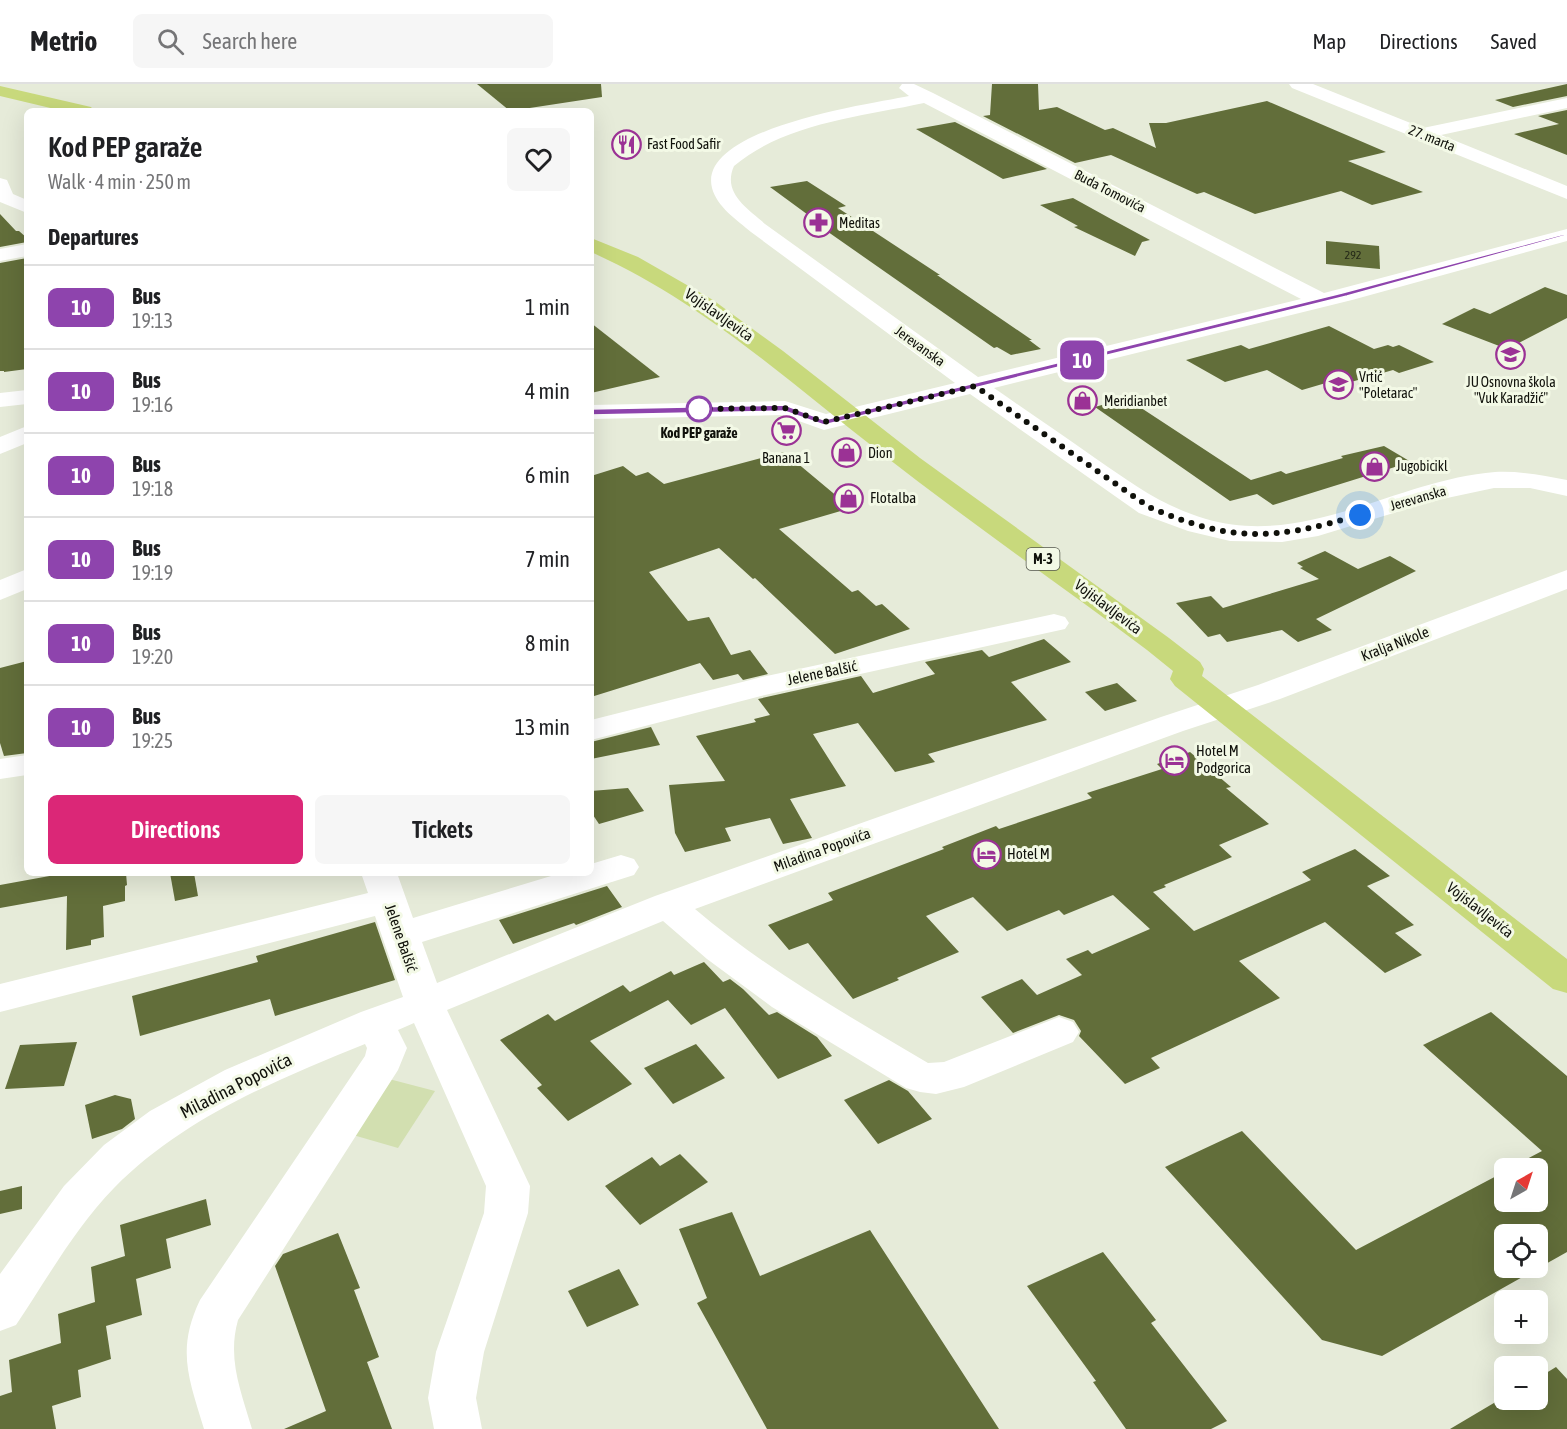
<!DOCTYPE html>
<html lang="en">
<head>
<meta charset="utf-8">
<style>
	body { margin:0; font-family:"Asap Condensed",sans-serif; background:#f6f6f6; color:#202124; height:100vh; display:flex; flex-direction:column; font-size:22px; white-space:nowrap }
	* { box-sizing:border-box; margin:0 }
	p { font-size:20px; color:#757577 }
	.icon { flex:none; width:33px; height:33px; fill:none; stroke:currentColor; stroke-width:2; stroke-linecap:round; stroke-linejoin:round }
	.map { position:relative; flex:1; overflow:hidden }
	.details { position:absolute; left:24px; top:24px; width:570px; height:768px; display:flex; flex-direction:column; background:#fff; border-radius:9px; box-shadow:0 6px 24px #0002 }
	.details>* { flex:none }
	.badge { padding:0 12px; border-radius:9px; font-size:21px; line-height:39px }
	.needle { width:39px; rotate:39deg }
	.fabs { position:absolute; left:1494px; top:1074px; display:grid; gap:12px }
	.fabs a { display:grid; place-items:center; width:54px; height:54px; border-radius:9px; background:#fff; box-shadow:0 6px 24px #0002; font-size:30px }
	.you { position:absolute; width:30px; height:30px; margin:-15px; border:4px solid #fff; border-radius:50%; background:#1a73e8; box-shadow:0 0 0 9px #1a73e833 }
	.map>.badge { position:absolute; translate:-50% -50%; box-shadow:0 0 0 3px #fff }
	h2 { padding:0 24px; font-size:22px; line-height:54px }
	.round { display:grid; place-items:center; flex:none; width:63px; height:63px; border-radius:9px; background:#f6f6f6 }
	.head { display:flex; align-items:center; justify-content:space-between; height:102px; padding:0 24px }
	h1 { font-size:28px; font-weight:600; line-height:45px }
	.action { display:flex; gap:12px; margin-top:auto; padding:12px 24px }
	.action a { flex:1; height:69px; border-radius:9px; background:#db2777; color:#fff; font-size:24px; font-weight:600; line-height:69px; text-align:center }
	.action a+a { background:#f6f6f6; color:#202124 }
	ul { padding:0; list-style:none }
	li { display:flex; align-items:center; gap:18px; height:84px; padding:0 24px; border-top:2px solid #e0e0e0 }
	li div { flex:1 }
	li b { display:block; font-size:22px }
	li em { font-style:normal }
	li .badge { min-width:66px; font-weight:700; text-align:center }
	header { display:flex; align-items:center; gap:36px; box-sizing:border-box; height:84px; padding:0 30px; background:#fff; border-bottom:2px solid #e0e0e0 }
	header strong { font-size:28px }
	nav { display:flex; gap:33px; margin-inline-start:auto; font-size:21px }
	.search { width:420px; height:54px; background:#f6f6f6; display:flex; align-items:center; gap:15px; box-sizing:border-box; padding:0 21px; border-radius:9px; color:#757577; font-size:22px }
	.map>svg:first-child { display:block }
</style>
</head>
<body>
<header>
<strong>Metrio</strong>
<div class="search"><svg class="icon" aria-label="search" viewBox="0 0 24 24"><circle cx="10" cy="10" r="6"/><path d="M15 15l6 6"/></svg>Search here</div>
<nav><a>Map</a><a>Directions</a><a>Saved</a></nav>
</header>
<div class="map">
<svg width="1567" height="1345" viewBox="0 0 1567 1345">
	<rect width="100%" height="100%" fill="#e6ebd9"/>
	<path fill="#d2dfb0" d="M389 995 435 1007 398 1064 353 1051Z"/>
	<g fill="#626e3a" fill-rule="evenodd">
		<path d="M477 0H601L602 13 510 27Z"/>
		<path d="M992 0H1038L1039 26 1057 23 1105 46 1113 44 1156 64 1149 39H1166L1267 17 1386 68 1348 77 1423 108 1372 121 1341 107 1255 130 1204 108 1197 110 1111 71 1075 79 983 32 990 31Z"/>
		<path d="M1567 0V12L1513 23 1495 16Z"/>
		<path d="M1567 26V71L1514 50 1559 40 1538 32Z"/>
		<path d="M955 38 1047 85 1003 95 916 45Z"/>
		<path d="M807 97 846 122 838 124 940 191H937L1032 256H1029L1041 265 1011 271 997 263 994 264 811 136H815L770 103Z"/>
		<path d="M1073 114 1111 135 1150 156 1142 158 1135 172 1074 143 1078 142 1040 121Z"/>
		<path d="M0 130 16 147H19L27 154V158L0 163Z"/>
		<path d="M1326 157 1379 162 1380 185 1326 180Z"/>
		<path d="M27 174V285L4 288V287H0V179Z"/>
		<path d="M1545 203 1567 211V234L1507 265 1442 240 1474 224 1490 230Z"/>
		<path d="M591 239 660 293 591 309Z"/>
		<path d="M1329 242 1374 265 1388 261 1393 263 1399 261 1434 278 1399 289 1393 286 1344 300 1336 296 1302 306 1267 286 1225 298 1186 276 1241 261 1249 265Z"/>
		<path d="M1126 314 1251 396 1281 387 1286 390 1343 374 1341 372 1384 362 1411 378 1273 421 1257 410 1230 417 1095 323Z"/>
		<path d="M784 368 851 424 779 445 852 508 858 506 876 522 882 520 910 545 835 570 755 494 753 495 719 464 649 488 688 537 709 533 731 571 750 566 768 590 743 596 738 590 713 596 700 579 591 613V392L623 382 636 392 648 388 664 400Z"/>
		<path d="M1325 467 1358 485 1390 472 1416 487 1316 535 1332 546 1298 558 1282 546 1227 558 1220 550 1208 553 1176 519 1211 512 1223 524 1319 495 1300 484 1303 483 1297 479Z"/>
		<path d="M1044 555 1071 578 1011 598 1047 636 928 670 935 678 895 688 858 639 813 650 846 702 790 715 812 754 783 760 770 734 725 744 731 757 685 768 675 749 669 701 725 697 696 652 756 638 754 635 770 631 758 615 861 592 873 609 935 590 925 578 982 566 989 573Z"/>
		<path d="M27 577V669L4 672 0 659V584Z"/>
		<path d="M1117 599 1137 617 1105 627 1085 608Z"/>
		<path d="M651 643 660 661 591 675V658Z"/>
		<path d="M1190 668 1231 703 1226 704 1269 740 1219 761 1232 773 1164 801 1166 803 1153 808 1194 847 1311 796 1302 788 1355 765 1390 792 1367 802 1414 841 1395 849 1422 871 1385 889 1325 838 1239 877 1280 914 1151 974 1160 984 1125 1000 1079 952 1081 947 1074 936 1059 931 1013 949 981 913 1022 895 1037 911 1082 891 1066 875 1088 866 1092 870 1150 845 1113 811 1064 831 1059 826 1007 847 973 813 926 832 959 868 897 894 899 896 853 915 808 859 789 866 768 841 833 816 828 809 944 765 942 763 996 742 999 745 1092 714 1087 709 1162 685 1157 680Z"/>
		<path d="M628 704 644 727 599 740 591 728V707Z"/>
		<path d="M66 789H126L127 801 125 802V817L103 822 104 853 91 856V861L66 866 67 812 0 824V801Z"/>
		<path d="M170 789H194L198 812 175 817Z"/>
		<path d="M607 802 622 823 576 841 574 839 513 860 499 836Z"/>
		<path d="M375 838 395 896 275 932 270 915 140 952 132 912 258 878 256 872Z"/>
		<path d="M704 878 723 898 730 895 743 905 769 931 777 928 817 953 832 972 778 995 725 924 691 941 668 916 590 957 632 1000 568 1037 537 1004 542 1001 500 956 548 930 555 937 623 901 630 908 671 887 674 891Z"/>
		<path d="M1491 928 1567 992V1168L1382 1272 1322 1256 1165 1083 1242 1047 1356 1166 1504 1088V1118H1538V1084H1510L1542 1067 1423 961ZM1504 1150H1538V1184H1504Z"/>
		<path d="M77 958 64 1002 5 1005 20 961Z"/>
		<path d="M696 960 725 994 673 1020 644 984Z"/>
		<path d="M889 996 908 1007 932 1035 878 1060 844 1016Z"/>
		<path d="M115 1011 131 1015 135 1035 122 1045 92 1055 85 1021Z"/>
		<path d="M680 1070 708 1098 640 1141 605 1102 652 1073 660 1082Z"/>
		<path d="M22 1102V1125L0 1130V1107Z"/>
		<path d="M206 1115 211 1141 166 1155 171 1184 136 1195 142 1231 106 1242 111 1275 78 1286 81 1313 52 1322 56 1345H0V1312L12 1308 9 1276 61 1259 58 1230 95 1218 91 1183 125 1172 120 1141Z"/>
		<path d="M732 1128 760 1192 870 1146 999 1345H767L697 1219 707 1214 679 1145Z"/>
		<path d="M338 1149 360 1204 354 1206 379 1273 367 1278 392 1345H284L326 1327 275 1182 283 1170Z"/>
		<path d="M1103 1168 1156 1236 1151 1239 1227 1337 1211 1345H1126L1093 1298 1096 1297 1027 1202Z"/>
		<path d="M619 1185 639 1221 587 1243 568 1207Z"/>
		<path d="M1556 1283 1567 1295V1345H1450L1504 1313V1316H1538V1294Z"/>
	</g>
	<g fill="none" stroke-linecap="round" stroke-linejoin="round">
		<g fill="#fff" fill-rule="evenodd">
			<path d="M902 0H914L933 9 1324 209 1567 145V157L1352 216 994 304C1027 327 1061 350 1095 374 1133 400 1160 421 1206 435 1307 464 1396 396 1495 388 1520 387 1543 391 1567 396V412L1530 404H1494L1433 417 1318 452 1282 458 1230 457 1188 447 1139 429 970 310 824 346 782 331 591 335V321L785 317 826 330 955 299 751 148C737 136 717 123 712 104 697 44 870 20 909 12L899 4ZM924 19 1301 215 978 293 765 140C747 124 722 109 734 82 785 39 860 33 924 19Z"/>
			<path d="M1289 0H1313L1423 44 1567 14V24L1441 51 1567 102V115L1292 4Z"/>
			<path d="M0 94 7 96 13 110 27 116V129L0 118Z"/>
			<path d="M27 160V172L0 177V165Z"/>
			<path d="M27 306V320L0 323V309Z"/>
			<path d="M27 342V359L0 370V353Z"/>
			<path d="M27 485V505L0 516V496Z"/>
			<path d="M1567 486V505L1280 615 1183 647 695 825C767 886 847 931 928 979L944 978 1059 933 1073 938 1079 948 1073 958 964 1003 936 1010 920 1008 906 1004 772 923 707 875 663 837 447 926 530 1102 528 1129 484 1268 476 1314 482 1345H434L428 1314 436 1268 484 1129 486 1102 414 939 398 946 407 964 398 986 238 1236C227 1275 241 1307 252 1345H204C189 1295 176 1266 200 1216L365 972 367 964 365 960C276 996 183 1034 114 1104 75 1144 47 1195 16 1241L0 1247V1190L64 1102 104 1061 150 1027 225 986 361 928 403 913 375 832 0 928V900L368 809 361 789H397L413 834 561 789H591V780L621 771 634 775 639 783 634 791 422 858 437 899 655 812 1161 633 1258 601Z"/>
			<path d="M1054 530 1065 533 1069 539 1065 545 765 611 591 656V636L762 593Z"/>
			<path d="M27 671V691L0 695V675Z"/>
		</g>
		<g fill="#c8d97c" fill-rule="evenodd">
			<path d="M0 2 91 23 94 27H63L0 12Z"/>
			<path d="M591 154 638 173 713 216 783 267 920 374 1169 554 1200 578 1204 585 1202 592 1567 875V909L1553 905 1175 602 1170 595 1173 587 1147 566C1059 500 968 437 881 369 787 296 701 217 591 168Z"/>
		</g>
	</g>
	<path fill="#8e44ad" stroke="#fff" stroke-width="1.5" d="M1564 150 1567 151 1347 212 824 341 784 327 591 331 587 328 591 325 785 321 824 336 1342 209Z"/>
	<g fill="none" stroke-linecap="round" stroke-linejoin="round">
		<path stroke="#10110b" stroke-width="6" stroke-dasharray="0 10.8" d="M699 325 785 324 824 338 975 302 1149 423C1232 459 1274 456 1360 431"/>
	</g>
	<defs>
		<symbol id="restaurant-ring" viewBox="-11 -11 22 22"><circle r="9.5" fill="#f3f9e6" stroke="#9b3295" stroke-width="1.5"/><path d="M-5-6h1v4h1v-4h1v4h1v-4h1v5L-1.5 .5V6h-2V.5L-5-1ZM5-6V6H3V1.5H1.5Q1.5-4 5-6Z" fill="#9b3295"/></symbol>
		<symbol id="pharmacy-ring" viewBox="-11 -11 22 22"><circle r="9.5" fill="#f3f9e6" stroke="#9b3295" stroke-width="1.5"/><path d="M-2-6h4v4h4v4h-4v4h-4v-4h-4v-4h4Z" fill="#9b3295"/></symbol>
		<symbol id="school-ring" viewBox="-11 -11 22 22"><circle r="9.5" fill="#f3f9e6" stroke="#9b3295" stroke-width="1.5"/><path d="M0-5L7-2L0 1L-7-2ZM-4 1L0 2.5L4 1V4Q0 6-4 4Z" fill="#9b3295"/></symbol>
		<symbol id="shop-ring" viewBox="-11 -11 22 22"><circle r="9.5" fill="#f3f9e6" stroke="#9b3295" stroke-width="1.5"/><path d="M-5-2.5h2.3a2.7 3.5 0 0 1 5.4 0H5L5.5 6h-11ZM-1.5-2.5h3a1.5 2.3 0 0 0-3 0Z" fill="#9b3295"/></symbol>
		<symbol id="supermarket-ring" viewBox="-11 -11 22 22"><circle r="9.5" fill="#f3f9e6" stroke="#9b3295" stroke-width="1.5"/><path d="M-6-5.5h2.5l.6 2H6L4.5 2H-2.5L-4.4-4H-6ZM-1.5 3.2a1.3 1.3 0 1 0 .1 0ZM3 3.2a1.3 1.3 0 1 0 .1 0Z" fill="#9b3295"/></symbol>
		<symbol id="hotel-ring" viewBox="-11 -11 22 22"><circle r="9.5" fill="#f3f9e6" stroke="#9b3295" stroke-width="1.5"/><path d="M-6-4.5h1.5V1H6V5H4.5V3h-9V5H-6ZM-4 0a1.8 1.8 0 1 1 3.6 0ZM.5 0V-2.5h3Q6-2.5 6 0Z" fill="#9b3295"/></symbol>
	</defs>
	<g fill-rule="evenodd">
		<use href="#restaurant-ring" x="610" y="44" width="33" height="33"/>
		<use href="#pharmacy-ring" x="802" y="122" width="33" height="33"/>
		<use href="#school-ring" x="1494" y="254" width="33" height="33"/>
		<use href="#school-ring" x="1322" y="284" width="33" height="33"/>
		<use href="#shop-ring" x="1066" y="300" width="33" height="33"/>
		<use href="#supermarket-ring" x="770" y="330" width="33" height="33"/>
		<use href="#shop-ring" x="830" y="352" width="33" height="33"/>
		<use href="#shop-ring" x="1358" y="366" width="33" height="33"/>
		<use href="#shop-ring" x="832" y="398" width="33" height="33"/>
		<use href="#hotel-ring" x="1158" y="660" width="33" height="33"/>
		<use href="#hotel-ring" x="970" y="754" width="33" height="33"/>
	</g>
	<circle fill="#fff" stroke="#8e44ad" stroke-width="3" cx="699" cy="325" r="12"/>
	<g text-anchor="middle" stroke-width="6" stroke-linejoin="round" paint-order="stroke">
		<g font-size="12" fill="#242817">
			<text x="1353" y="175">292</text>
		</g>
		<g font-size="14" fill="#10110b" stroke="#f3f9e6">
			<text transform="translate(1432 54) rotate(22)" y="5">27. marta</text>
			<text transform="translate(1110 107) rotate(27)" y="5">Buda Tomovića</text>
			<text transform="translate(920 262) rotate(36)" y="5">Jerevanska</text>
			<text transform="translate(1418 414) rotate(-16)" y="5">Jerevanska</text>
		</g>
		<g font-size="14" fill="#10110b" stroke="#f3f9e6" text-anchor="start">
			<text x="647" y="65">Fast Food Safir</text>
			<text x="839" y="144">Meditas</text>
			<text x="1359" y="298">Vrtić<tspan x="1359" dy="16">"Poletarac"</tspan></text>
			<text x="1511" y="303" text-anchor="middle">JU Osnovna škola<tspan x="1511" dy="16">"Vuk Karadžić"</tspan></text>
			<text x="1104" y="322">Meridianbet</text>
			<text x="868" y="374">Dion</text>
			<text x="786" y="379" text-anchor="middle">Banana 1</text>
			<text x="1396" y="387">Jugobicikl</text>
		</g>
		<g font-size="14" font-weight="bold" fill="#10110b" stroke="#f3f9e6">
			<text x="699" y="354">Kod PEP garaže</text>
		</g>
		<rect fill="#f3f9e6" stroke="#54574d" stroke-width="1.5" x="1026.5" y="464" width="33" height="22" rx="4.5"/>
		<g font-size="14" font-weight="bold" fill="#10110b">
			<text x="1043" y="480">M-3</text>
		</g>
		<g font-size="15" fill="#10110b" stroke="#f3f9e6">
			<text transform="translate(719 231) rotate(35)" y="5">Vojislavljevića</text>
			<text transform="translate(1108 523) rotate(37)" y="5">Vojislavljevića</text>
			<text transform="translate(1395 560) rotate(-21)" y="5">Kralja Nikole</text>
			<text transform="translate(822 589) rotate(-12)" y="5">Jelene Balšić</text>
			<text transform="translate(822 766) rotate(-20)" y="5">Miladina Popovića</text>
			<text transform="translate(1480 826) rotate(38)" y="5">Vojislavljevića</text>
			<text transform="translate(401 854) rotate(71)" y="5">Jelene Balšić</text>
		</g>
		<g font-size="15" fill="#10110b" stroke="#f3f9e6" text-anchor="start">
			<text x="870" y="419">Flotalba</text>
			<text x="1196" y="672">Hotel M<tspan x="1196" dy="17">Podgorica</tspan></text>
			<text x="1007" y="775">Hotel M</text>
		</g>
		<g font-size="18" fill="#10110b" stroke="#f3f9e6">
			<text transform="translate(236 1002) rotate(-27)" y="6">Miladina Popovića</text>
		</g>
	</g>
</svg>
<div class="fabs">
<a><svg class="needle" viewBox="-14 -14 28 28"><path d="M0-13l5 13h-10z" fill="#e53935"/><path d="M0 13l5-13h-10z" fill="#757577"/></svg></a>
<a><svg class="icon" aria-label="locate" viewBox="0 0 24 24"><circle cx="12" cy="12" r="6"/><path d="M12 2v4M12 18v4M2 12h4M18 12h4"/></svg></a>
<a>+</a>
<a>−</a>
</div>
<div class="you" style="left:1360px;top:431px"></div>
<b class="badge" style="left:1082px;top:276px;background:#8e44ad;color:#fff">10</b>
<section class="details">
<div class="head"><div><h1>Kod PEP garaže</h1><p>Walk · 4 min · 250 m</p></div><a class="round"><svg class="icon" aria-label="heart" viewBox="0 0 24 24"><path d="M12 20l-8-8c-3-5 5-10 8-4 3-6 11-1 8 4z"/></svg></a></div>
<h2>Departures</h2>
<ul>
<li><span class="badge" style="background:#8e44ad;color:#fff">10</span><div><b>Bus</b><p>19:13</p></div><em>1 min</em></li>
<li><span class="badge" style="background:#8e44ad;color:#fff">10</span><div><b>Bus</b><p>19:16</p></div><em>4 min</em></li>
<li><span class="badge" style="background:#8e44ad;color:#fff">10</span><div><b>Bus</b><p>19:18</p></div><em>6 min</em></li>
<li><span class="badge" style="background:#8e44ad;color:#fff">10</span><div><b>Bus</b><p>19:19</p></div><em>7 min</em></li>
<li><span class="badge" style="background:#8e44ad;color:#fff">10</span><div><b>Bus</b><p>19:20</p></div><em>8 min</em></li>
<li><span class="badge" style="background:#8e44ad;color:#fff">10</span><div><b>Bus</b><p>19:25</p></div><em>13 min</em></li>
</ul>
<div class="action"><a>Directions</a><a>Tickets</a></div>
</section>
</div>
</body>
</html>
